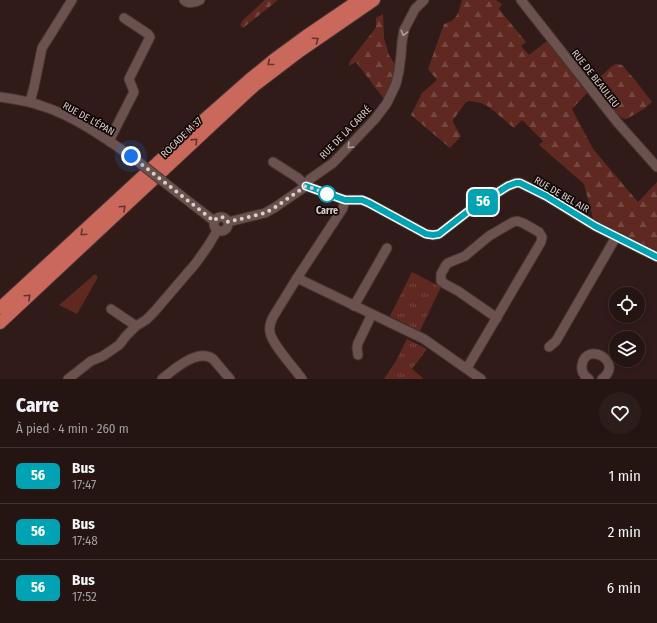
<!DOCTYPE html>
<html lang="fr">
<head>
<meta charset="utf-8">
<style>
	body { margin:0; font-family:"Fira Sans Condensed",sans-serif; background:#2c1d1b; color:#f1f3f6; height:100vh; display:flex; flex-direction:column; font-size:15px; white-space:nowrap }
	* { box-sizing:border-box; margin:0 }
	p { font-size:13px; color:#a39e9f }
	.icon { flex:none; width:22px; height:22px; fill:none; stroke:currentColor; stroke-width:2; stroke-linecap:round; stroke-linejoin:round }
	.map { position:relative; height:379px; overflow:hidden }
	.sheet { display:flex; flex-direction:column; background:#241412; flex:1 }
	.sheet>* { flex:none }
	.badge { padding:0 8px; border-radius:6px; font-size:14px; line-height:26px }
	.tools { position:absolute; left:609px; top:287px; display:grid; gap:8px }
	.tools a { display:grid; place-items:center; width:36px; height:36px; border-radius:50%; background:#241412; box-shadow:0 2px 6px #0003,0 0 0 1px #413332; font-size:20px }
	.you { position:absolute; width:20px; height:20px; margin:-10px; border:3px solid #fff; border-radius:50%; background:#1a73e8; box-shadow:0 0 0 6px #1a73e833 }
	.map>.badge { position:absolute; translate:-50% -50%; box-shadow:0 0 0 2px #fff }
	.round { display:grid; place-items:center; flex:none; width:42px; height:42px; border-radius:21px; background:#2c1d1b }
	.head { display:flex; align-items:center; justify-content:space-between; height:68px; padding:0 16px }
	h1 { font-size:19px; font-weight:800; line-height:30px }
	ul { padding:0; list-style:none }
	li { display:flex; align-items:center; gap:12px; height:56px; padding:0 16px; border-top:1px solid #413332 }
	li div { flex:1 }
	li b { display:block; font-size:15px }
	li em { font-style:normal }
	li .badge { min-width:44px; font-weight:700; text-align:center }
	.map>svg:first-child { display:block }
</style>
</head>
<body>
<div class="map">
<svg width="657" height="379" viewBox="0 0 657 379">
	<defs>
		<pattern id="forest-firs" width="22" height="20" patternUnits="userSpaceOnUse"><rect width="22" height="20" fill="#5f2922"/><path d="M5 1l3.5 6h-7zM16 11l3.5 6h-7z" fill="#754741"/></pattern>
		<pattern id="park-tufts" width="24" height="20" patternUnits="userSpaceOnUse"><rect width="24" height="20" fill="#5f2922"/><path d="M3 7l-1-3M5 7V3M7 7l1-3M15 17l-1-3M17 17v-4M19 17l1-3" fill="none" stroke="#754741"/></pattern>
	</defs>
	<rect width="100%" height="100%" fill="#301b18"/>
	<path fill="#5f2922" d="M95 274 98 277 77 314 59 305Z"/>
	<g fill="url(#forest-firs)">
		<path d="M265 0H278L243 28 240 25 243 20Z"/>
		<path d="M462 0H496L502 4 499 9 526 42 521 46 529 55 547 41 587 93 572 109 593 149 638 202 657 182V257L595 226 584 184 539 145 543 141 522 120 514 128 489 107 481 103 469 101 466 102 453 120 454 124 461 136 450 148 411 115 422 93 437 80 428 69 444 24C458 20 458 13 462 0Z"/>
		<path d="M383 14 384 38 389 55 399 71 387 103 356 62 349 66 350 61 374 30 376 27V18Z"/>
		<path d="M616 64 622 65 635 80 652 102 645 108 627 119C615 120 601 90 596 81L612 66Z"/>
	</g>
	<g fill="url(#park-tufts)">
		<path d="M412 272 441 287 420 331 390 316Z"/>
		<path d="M407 339 427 349 412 369 423 378 422 379H384L396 361Z"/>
	</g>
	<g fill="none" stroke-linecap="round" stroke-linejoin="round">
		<defs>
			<g id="minor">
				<path d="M184 0C188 4 195 3 200 0"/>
				<path d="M521 0 617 122 657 167"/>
				<path d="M0 97C14 99 29 101 42 106 74 116 103 137 131 156"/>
				<path d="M30 102 34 87 42 48 72 0"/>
				<path d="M109 141 134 92 129 79 150 37 148 34 124 18"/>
				<path d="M273 162 298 178 306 186 345 200H362L369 203 426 234 433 235 439 234 470 210 508 186 516 183H520L546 196 595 226 657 257"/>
				<path d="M174 190 214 221"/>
				<circle cx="221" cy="224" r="7"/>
				<path d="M228 222 265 213 274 208 293 195 306 186 310 179 333 163 375 119 387 103 396 84 399 71 401 55 402 42 404 30 415 9 424 0"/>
				<path d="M297 278 424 339 481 379"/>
				<path d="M354 306 387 248"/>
				<path d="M111 309 136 326"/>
				<path d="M549 347 556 341 616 237"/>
				<path d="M358 355 357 348 358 343 372 314"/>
				<path d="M467 368 541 242 542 237 539 232 523 223 517 221 513 222 489 236 465 256 448 263 446 265 441 274V281L445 284 458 291 497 318"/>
				<path d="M68 379 91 361 103 356 119 345 126 336 136 326 146 320 154 312 196 263 208 246 217 231"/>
				<path d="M162 379C174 369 198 348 213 359L230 379"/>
				<path d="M302 379C295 369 271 343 270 332 269 327 271 321 273 317L297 278 343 208 345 200"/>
				<path d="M589 379C584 376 581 371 582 365 586 340 625 362 602 379"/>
			</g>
			<g id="highway">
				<path d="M0 308 207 117 249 80 276 58 306 36 359 0"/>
				<path d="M0 323 215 122 254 86 300 51 374 0"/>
			</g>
		</defs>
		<use href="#minor" stroke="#463534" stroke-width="11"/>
		<use href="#highway" stroke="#463534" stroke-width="14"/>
		<use href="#minor" stroke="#6b524e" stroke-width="9"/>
		<use href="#highway" stroke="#ca685b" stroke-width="12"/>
		<defs>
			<path id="minor-bridge" d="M131 156 174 190"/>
		</defs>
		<use href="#minor-bridge" stroke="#463534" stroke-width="11" stroke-linecap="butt"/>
		<use href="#minor-bridge" stroke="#6b524e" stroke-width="9"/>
	</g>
	<defs><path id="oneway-chevron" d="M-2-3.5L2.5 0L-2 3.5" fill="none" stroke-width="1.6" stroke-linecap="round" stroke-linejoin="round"/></defs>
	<g stroke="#af9c99">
		<use href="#oneway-chevron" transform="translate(404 33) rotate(105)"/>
		<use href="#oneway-chevron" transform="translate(350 146) rotate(134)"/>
	</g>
	<g stroke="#65332d">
		<use href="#oneway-chevron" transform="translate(316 40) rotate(-35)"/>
		<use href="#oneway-chevron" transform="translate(270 63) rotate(141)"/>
		<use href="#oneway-chevron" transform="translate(195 141) rotate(-44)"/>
		<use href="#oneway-chevron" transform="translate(123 208) rotate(-43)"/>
		<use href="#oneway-chevron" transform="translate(83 233) rotate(137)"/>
		<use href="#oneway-chevron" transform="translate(28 297) rotate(-43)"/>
	</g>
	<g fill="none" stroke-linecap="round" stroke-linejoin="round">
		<defs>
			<path id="line" d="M306 186 345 200H362L369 203 426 234 433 235 439 234 470 210 508 186 516 183H520L546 196 595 226 657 257"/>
		</defs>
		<use href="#line" stroke="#fff" stroke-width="9"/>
		<use href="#line" stroke="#00a3b4" stroke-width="6"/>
		<path stroke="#dccdcb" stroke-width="4" stroke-dasharray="0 7.2" d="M131 156 214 221C219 215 225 216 228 222L265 213 274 208 306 186 333 196 327 194"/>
	</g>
	<circle fill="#fff" stroke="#00a3b4" stroke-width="2" cx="327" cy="194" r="8"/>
	<g text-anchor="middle" stroke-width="3.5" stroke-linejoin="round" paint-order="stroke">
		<g font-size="10" fill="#dccdcb" stroke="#120807">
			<text transform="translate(596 78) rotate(52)" y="4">RUE DE BEAULIEU</text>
			<text transform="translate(89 118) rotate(29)" y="4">RUE DE L'ÉPAN</text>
			<text transform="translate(345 132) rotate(-46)" y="4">RUE DE LA CARRÉ</text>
			<text transform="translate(181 137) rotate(-44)" y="4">ROCADE M 37</text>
			<text transform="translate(562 194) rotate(30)" y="4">RUE DE BEL AIR</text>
		</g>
		<g font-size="10" font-weight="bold" fill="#dccdcb" stroke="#120807">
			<text x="327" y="214">Carre</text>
		</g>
	</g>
</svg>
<div class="tools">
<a><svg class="icon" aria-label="locate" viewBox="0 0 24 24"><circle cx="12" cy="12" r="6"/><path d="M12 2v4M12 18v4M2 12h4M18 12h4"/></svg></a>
<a><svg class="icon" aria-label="layers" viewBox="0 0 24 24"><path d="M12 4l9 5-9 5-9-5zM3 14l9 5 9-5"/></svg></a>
</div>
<div class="you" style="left:131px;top:156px"></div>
<b class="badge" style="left:483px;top:202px;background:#00a3b4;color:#fff">56</b>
</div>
<section class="sheet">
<div class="head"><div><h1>Carre</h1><p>À pied · 4 min · 260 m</p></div><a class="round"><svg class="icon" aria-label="heart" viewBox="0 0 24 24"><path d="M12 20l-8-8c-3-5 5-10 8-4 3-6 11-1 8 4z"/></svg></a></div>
<ul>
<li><span class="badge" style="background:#00a3b4;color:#fff">56</span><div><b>Bus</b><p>17:47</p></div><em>1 min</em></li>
<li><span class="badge" style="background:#00a3b4;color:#fff">56</span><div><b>Bus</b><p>17:48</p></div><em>2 min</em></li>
<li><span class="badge" style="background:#00a3b4;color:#fff">56</span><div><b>Bus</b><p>17:52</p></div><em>6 min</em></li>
</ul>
</section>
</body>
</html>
